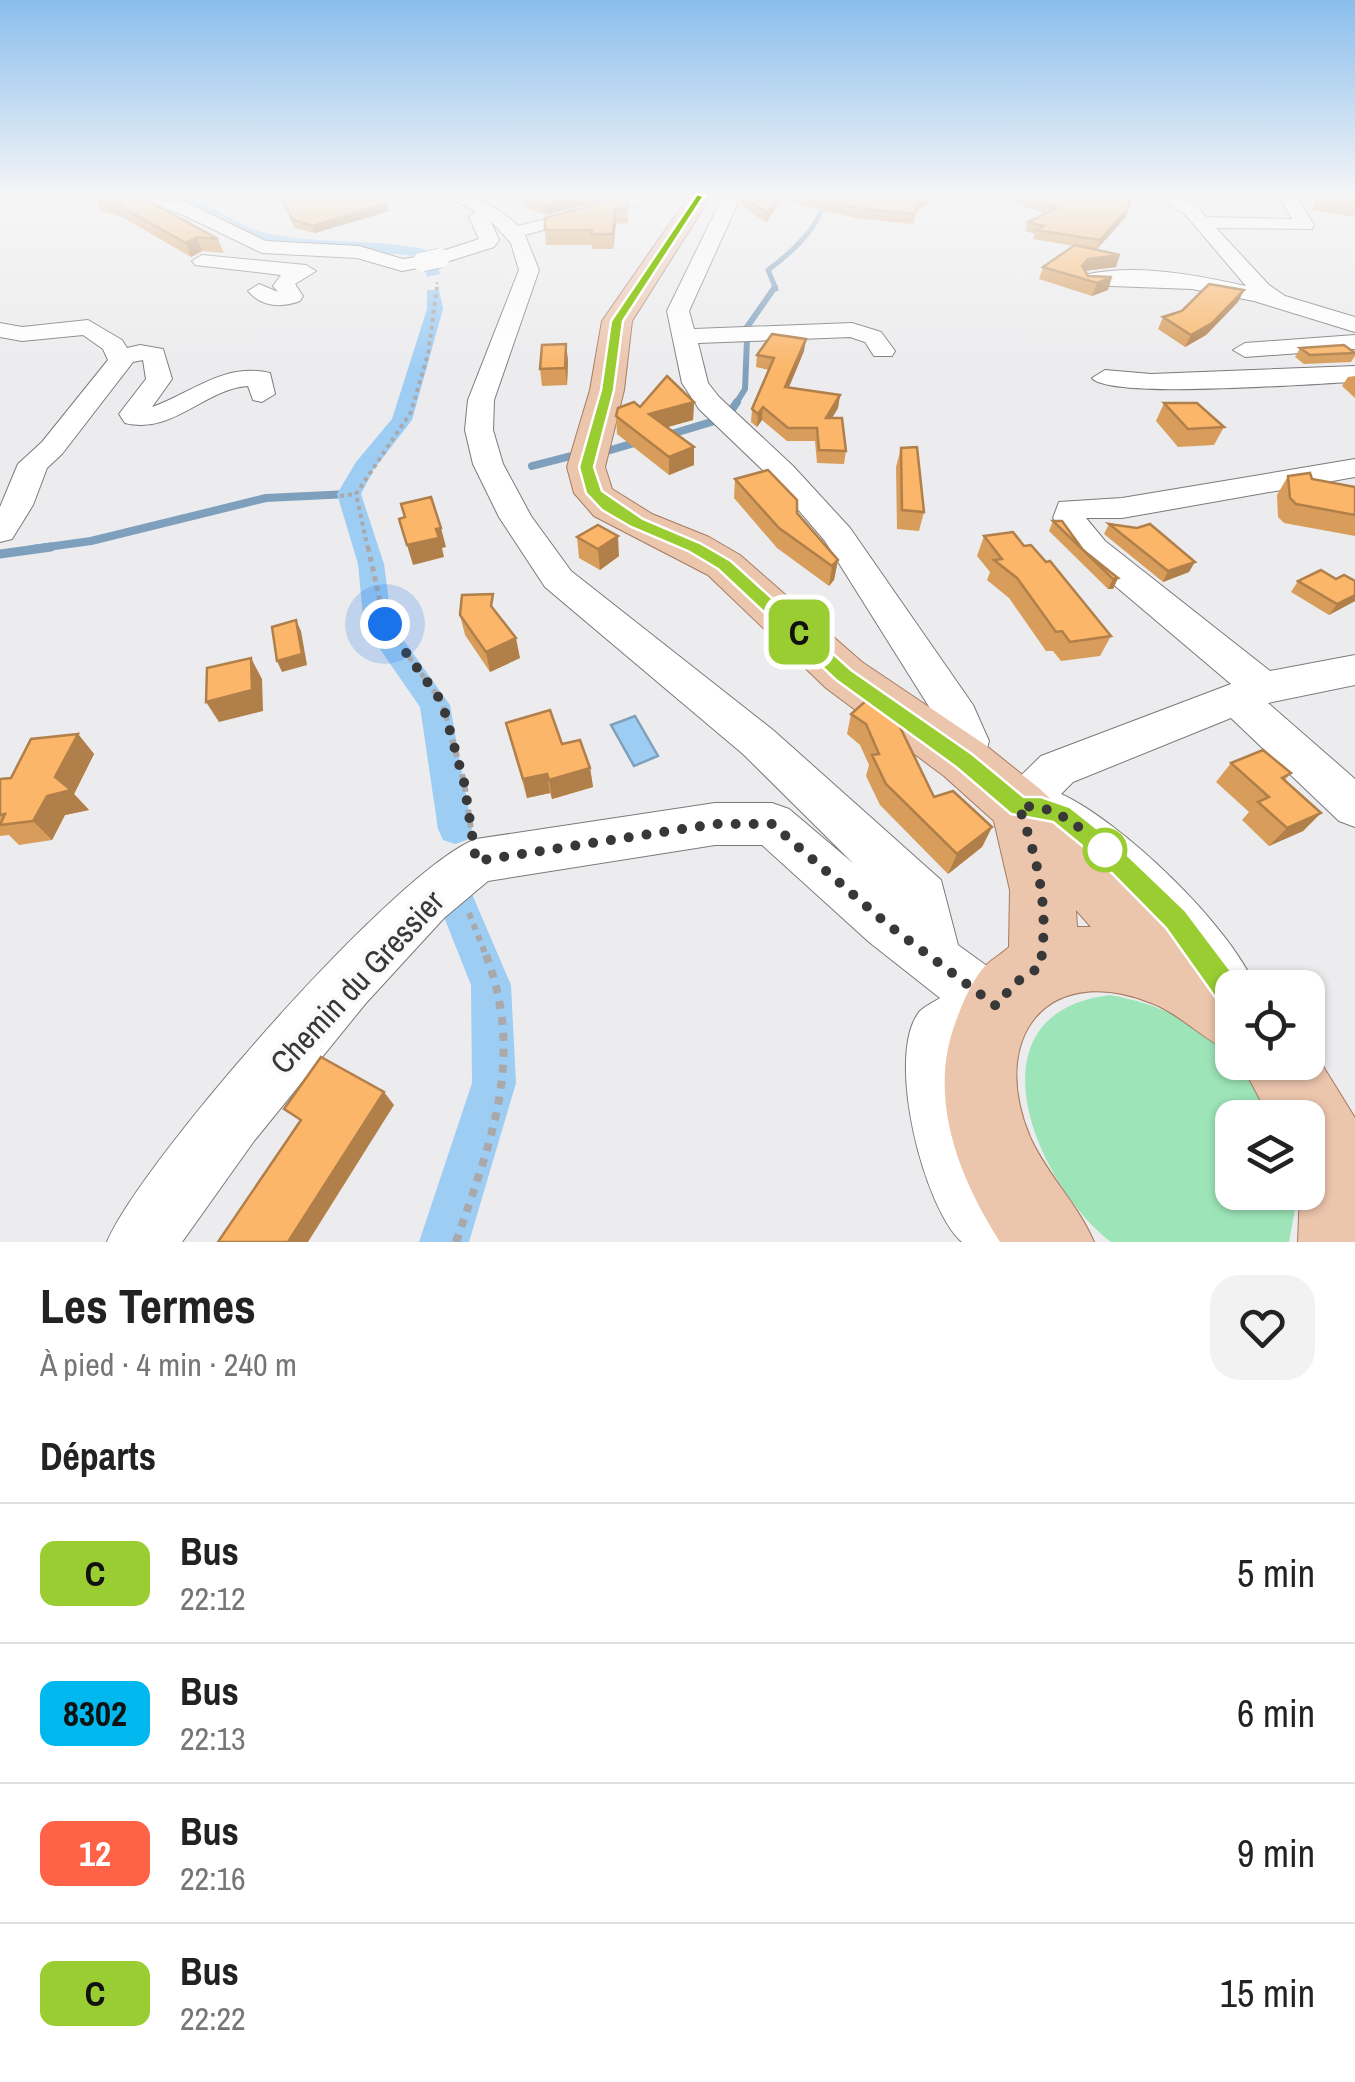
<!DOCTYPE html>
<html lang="fr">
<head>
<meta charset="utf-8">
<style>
	body { margin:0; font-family:"Archivo Narrow",sans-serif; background:#f2f2f2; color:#222; height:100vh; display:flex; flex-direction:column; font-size:38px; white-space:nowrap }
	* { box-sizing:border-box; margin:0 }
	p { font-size:32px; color:#767676 }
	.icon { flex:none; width:55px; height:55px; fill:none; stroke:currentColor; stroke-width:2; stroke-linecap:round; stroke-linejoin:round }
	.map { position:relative; height:1242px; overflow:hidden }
	.drawer { display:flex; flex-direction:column; background:#fff; flex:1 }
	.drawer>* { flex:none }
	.badge { padding:0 20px; border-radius:15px; font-size:35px; line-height:65px }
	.tools { position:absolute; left:1215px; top:970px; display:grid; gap:20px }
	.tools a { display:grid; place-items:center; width:110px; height:110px; border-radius:20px; background:#fff; box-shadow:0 2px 8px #0004; font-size:50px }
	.you { position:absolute; width:50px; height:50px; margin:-25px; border:8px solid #fff; border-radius:50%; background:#1a73e8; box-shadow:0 0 0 15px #1a73e833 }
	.map>.badge { position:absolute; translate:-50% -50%; box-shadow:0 0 0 5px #fff }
	h2 { padding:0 40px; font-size:38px; line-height:90px }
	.round { display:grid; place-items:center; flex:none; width:105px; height:105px; border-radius:30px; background:#f2f2f2 }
	.headline { display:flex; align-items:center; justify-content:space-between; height:170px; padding:0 40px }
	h1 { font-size:48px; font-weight:800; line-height:75px }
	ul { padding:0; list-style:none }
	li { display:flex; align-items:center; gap:30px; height:140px; padding:0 40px; border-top:2px solid #e0e0e0 }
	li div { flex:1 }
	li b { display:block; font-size:38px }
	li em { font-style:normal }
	li .badge { min-width:110px; font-weight:700; text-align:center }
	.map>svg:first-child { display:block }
</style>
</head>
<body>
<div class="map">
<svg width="1355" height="1242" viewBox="0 0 1355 1242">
	<rect width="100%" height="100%" fill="#ececee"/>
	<path fill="#9de5b9" d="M1110 995C1188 1008 1240 1053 1277 1117L1232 1118V1192L1298 1193 1289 1242H1111C1035 1183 964 1013 1110 995Z"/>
	<path fill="#9ecdf4" stroke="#7fa0bc" stroke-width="2.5" d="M635 716 658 756 634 766 611 725Z"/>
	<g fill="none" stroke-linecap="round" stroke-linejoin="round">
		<path stroke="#7fa0bc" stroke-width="5" d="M776 289 768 270C790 254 824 224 824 196"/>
		<g stroke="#7fa0bc" stroke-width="6">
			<path d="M747 327 775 287"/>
			<path d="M735 405 745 389 747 339"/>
		</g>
		<g stroke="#7fa0bc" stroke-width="8">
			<path d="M731 411 737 402"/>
			<path d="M668 435 718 420"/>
			<path d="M607 451 638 442"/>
			<path d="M532 466 571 456"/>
			<path d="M33 549 91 541 266 498 349 494"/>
		</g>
		<path stroke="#7fa0bc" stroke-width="9" d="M0 554 51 547"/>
		<g fill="#9ecdf4" fill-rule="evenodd">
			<path d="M163 196C216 196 230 227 270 234 321 244 374 239 424 249L437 259 440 274 427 277 423 261 415 256 263 242 202 210Z"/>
			<path d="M427 290H439L443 309 412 420 374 469 361 494 384 564 392 624 450 705 472 829 467 840 455 844 443 840 438 829 420 707 364 626 358 564 337 494 356 462 392 419 427 309Z"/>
			<path d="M459 889 472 894 511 985 516 1083 469 1242H419L472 1083 471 985 440 907 446 894Z"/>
		</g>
		<defs>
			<g id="minor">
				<path d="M112 196 185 202 266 241 359 246 403 259 422 256 432 262 429 266 402 271 357 258 262 253 175 211 119 204 113 203Z"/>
				<path d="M447 196C476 196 497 205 518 226L635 196H665L525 235 539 270 494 400 493 430 503 464 531 516 571 571 773 730 941 880 958 945 1016 987 1024 1007 1016 1027 968 1047C965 1087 969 1152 995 1185 1015 1210 1032 1206 1047 1242H962C924 1209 884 1054 920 1011 925 1006 934 1002 940 998L869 942 762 845H715L488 881 444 918 366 1003 254 1141 182 1242H107C141 1161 396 869 476 839L715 803H772L789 809 854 864 743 754 545 587 499 517 473 464 465 430 468 400 519 270 511 243 490 220 499 240 494 247 440 264 433 262V254L479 239 469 217 476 212Z"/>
				<path d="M723 196H741L689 311 694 329 852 323 881 332 895 351 892 356H874L865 342 850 337 698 343 708 383 719 397 793 466 850 528 973 705 989 741 980 773 964 778 948 773C940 756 945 739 938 721L825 541 771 478 699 409 682 383 667 311Z"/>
				<path d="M1154 196C1175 196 1193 198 1206 217L1292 219 1279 196H1296L1314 225 1312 229 1216 228 1269 285 1285 296 1355 317V332L1254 301 1192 289 1084 285 1081 280 1084 275C1136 263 1196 275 1246 286L1185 214Z"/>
				<path d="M202 255 306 265 316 271 295 284 303 296 300 301C281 308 262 307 248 291L259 284 278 292 273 286 281 275 195 265 192 261Z"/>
				<path d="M88 320 122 340 127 348 140 345 163 349 172 379 152 407C192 393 224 362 270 373L275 394 262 402 253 400 248 386C204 389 173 435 125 423L119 414 146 379 143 360 133 362 62 454 47 468 33 505 12 539 0 542V507L18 464 42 442 108 360 103 349 83 335 22 341 0 337V323L22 327Z"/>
				<path d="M1355 335V349L1245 357 1233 350 1245 343Z"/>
				<path d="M1355 366V382C1316 383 1110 400 1092 378L1105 370 1151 374Z"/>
				<path d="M1355 459V477L1122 518H1086L1105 541 1270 671 1355 655V685L1268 703 1355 779V827L1339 821 1231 718 1073 782 1061 794C1122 822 1230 925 1256 988H1232V1025C1198 1011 1179 967 1157 938 1121 892 1082 849 1030 823L1019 827 1003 821 996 807 1003 793 1041 756 1231 684 1081 557 1053 518 1059 502 1122 498Z"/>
			</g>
			<g id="major">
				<path d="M689 196H711L632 321 624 390 605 467 612 489 652 514 709 537 740 555 862 662 984 744 1040 789 1151 897 1205 957 1253 988H1232V1052C1203 1040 1183 1016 1154 1004 1047 960 988 1037 1030 1137 1047 1175 1078 1204 1094 1242H1000C958 1176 927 1097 956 1021 963 1002 971 982 985 966 992 959 1002 954 1009 947L1010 890 994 821 944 776 826 688 708 575 594 516 574 493 567 467 590 390 602 321ZM1076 910 1091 927H1077Z"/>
				<path d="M1308 1042 1355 1118V1242H1298L1300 1192H1308V1118H1270L1240 1062H1308Z"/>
			</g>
		</defs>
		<use href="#minor" stroke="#797a7b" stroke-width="2"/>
		<use href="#major" stroke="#a57b61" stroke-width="2"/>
		<path stroke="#a9a9ab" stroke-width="2.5" stroke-dasharray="2.5 2.5" stroke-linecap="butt" d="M437 282V289"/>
		<g stroke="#a9a9ab" stroke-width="4" stroke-dasharray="4 4" stroke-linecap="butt">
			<path d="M340 496 356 494"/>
			<path d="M368 549 356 494 411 412 428 354 437 287"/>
		</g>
		<path stroke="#a9a9ab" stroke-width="5" stroke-dasharray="5 5" stroke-linecap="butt" d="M368 547 385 624 442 702 450 731"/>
		<g stroke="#a9a9ab" stroke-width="6" stroke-dasharray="6 6" stroke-linecap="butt">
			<path d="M449 728 464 782 471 829"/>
			<path d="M469 913 487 958"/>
		</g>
		<path stroke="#a9a9ab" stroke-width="8" stroke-dasharray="8 8" stroke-linecap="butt" d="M456 1242C490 1143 526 1060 486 955"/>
		<use href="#minor" fill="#fff" fill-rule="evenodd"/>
		<use href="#major" fill="#ecc5ad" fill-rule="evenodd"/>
		<defs>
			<path id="minor-bridge" d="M422 262 440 258"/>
		</defs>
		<use href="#minor-bridge" stroke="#797a7b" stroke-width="20" stroke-linecap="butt"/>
		<use href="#minor-bridge" stroke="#fff" stroke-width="19"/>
	</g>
	<g fill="#d89d5a">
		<path d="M95 196 218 239 224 253 202 251 191 257 124 218 101 211Z"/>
		<path d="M279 196H366L389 211 315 233 295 228Z"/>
		<path d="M520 196H619L546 215 523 207Z"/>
		<path d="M627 196 628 223 616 224 613 249H592V245H546L545 230Z"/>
		<path d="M741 196H977L963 202 938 196 917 210 913 224 855 218 781 200 766 223 741 205Z"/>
		<path d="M996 196H1137L1130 197 1126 217 1096 250 1116 267 1085 271 1088 276 1108 290 1092 296 1039 279 1043 267 1074 246 1033 239 1035 234 1025 231 1028 222 1044 214Z"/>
		<path d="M1316 196H1355V217L1312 210Z"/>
		<path d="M1244 290 1238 302 1206 335 1185 347 1158 329 1163 317Z"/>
		<path d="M566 344 568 361 567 385 542 386 540 369Z"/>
		<path d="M1300 348 1355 352V356L1351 362 1304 364 1295 357Z"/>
		<path d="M804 351 789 387 840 395 838 408 832 418 846 451 844 464 817 463 815 441H787L762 420 757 427 751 422 752 409 769 370 756 367 757 355Z"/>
		<path d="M1355 376V398L1342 386 1348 377Z"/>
		<path d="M694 402 693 420 667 427 694 465 669 475 617 434 616 416 640 407Z"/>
		<path d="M1164 403 1224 427 1214 445 1178 447 1156 421Z"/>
		<path d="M901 448 924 512 919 531 897 529 896 467Z"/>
		<path d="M1288 476 1355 487V536L1284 523 1278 517 1277 495Z"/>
		<path d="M735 479 797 513 838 560 834 580 829 586 777 548 734 498Z"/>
		<path d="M1053 521 1113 579 1118 578 1113 589H1108L1049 531Z"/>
		<path d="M1109 524 1189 572 1163 582 1104 534Z"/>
		<path d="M984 536 1024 546 1111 636 1100 656 1061 661 1053 651H1046L1009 598 987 580 990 572 977 556Z"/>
		<path d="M577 537 619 556 600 570 579 558Z"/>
		<path d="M1336 579 1355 581V601L1329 615 1291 592 1298 581Z"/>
		<path d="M497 613 520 658 490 672 465 635 460 615Z"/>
		<path d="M851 714 903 725 902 730 934 797 992 827 982 847 948 874 880 805 866 776 869 765 860 745 847 734Z"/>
		<path d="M506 723 562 744 590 768 593 787 552 799 550 793 527 798Z"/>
		<path d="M78 734 94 754 74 794 89 810 65 815 52 840 19 845 9 835 0 836V779L11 778Z"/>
		<path d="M1231 763 1291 773 1285 780 1321 813 1303 831 1269 846 1242 820 1249 812 1216 782Z"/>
	</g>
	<g fill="#b07f4a">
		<path d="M580 196H619L546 215 545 205Z"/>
		<path d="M778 196H781V200L766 223 767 213Z"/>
		<path d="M926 196H938L917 210 913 224 918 201Z"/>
		<path d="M965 196H977L963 202Z"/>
		<path d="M387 203 389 211 315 233 313 226Z"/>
		<path d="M1129 207 1126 217 1096 250 1100 240Z"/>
		<path d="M615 209 616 224 613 249V234Z"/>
		<path d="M197 237 202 251 191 257 186 243Z"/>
		<path d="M1120 255 1116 267 1083 271 1078 278 1082 266 1088 259Z"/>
		<path d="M1112 277 1108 290 1092 296 1097 283Z"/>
		<path d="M1244 290 1238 302 1206 335 1185 347 1191 335Z"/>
		<path d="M806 339 804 351 784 399 785 387Z"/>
		<path d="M566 344 568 361 567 385 565 368Z"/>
		<path d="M840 395 838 408 824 431 826 418Z"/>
		<path d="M694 402 693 420 650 432 649 414Z"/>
		<path d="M763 407 762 420 757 427 758 414Z"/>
		<path d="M694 447V465L669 475V457Z"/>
		<path d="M441 528 446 547 442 548 444 557 413 565 407 545Z"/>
		<path d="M618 536 619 556 600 570 598 549Z"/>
		<path d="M838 560 834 580 829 586 832 566Z"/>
		<path d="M1195 562 1189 572 1163 582 1168 571Z"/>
		<path d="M1118 578 1113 589H1108L1113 579Z"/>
		<path d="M1355 595V601L1329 615 1337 604Z"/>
		<path d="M296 620 301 631 307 665 282 672 277 661Z"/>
		<path d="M516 638 520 658 490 672 486 652Z"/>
		<path d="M251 658 262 679 263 711 219 722 206 702Z"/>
		<path d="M78 734 94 754 74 794 89 810 65 815 52 840 33 821Z"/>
		<path d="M590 768 593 787 552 799 549 780Z"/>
		<path d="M547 774 550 793 527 798 523 779Z"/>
		<path d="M1321 813 1303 831 1269 846 1287 828Z"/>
		<path d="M992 827 982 847 948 874 957 854Z"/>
		<path d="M384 1092 394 1105 308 1242H288Z"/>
	</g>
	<g fill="#fbb669" stroke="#b07f4a" stroke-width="2.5">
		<path d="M95 196H128L145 199 218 239 197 237 186 243 118 205Z"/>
		<path d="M281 196H366L387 203 313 226 293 220Z"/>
		<path d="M522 196H580L545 205Z"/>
		<path d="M627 196 628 209H615L613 234H591L592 230H545V218Z"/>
		<path d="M742 196H778L767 213Z"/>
		<path d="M806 196H926L918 201 915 214 857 208Z"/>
		<path d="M1024 196H1131L1129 207 1100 240 1036 230 1044 226 1028 222 1057 208Z"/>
		<path d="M1319 196H1355V205L1318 199Z"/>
		<path d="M1075 245 1120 255 1088 259 1082 266 1088 276 1112 277 1097 283 1043 267Z"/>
		<path d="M1209 284 1244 290 1212 323 1191 335 1163 317 1182 311Z"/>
		<path d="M772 334 806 339 785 387 840 395 826 418H842L846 451 819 450 817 428H788L763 407 758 414 752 409 774 358 757 355Z"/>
		<path d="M566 344 565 368 540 369 542 345Z"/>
		<path d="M1344 345 1355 353 1310 355 1300 348Z"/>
		<path d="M667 376 694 402 649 414 694 447 669 457 616 416 618 408 634 402 640 407Z"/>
		<path d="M1164 403H1197L1224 427 1188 429Z"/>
		<path d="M917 447 924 512 902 510 901 448Z"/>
		<path d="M768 470 797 500V513L838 560 832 566 779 528 735 479Z"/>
		<path d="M1310 473 1312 479 1355 487V515L1296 504 1290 498 1288 476Z"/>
		<path d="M431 497 441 528 436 529 439 538 407 545 399 519 405 517 401 504Z"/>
		<path d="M1053 521H1062L1083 550Z"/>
		<path d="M1109 524 1137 528 1150 524 1195 562 1168 571Z"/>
		<path d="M598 525 618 536 598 549 577 537Z"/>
		<path d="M1013 532 1024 546 1031 545 1046 562 1050 561 1111 636 1070 642 1062 631 1056 632 1017 578 994 560 1002 559 984 536Z"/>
		<path d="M1083 550 1118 578 1113 579Z"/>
		<path d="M1321 570 1336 579 1344 575 1355 581V595L1337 604 1298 581Z"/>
		<path d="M493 594 491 606 516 638 486 652 460 615 462 595Z"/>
		<path d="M296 620 302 654 277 661 272 627Z"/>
		<path d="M251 658 252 690 206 702 207 668Z"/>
		<path d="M868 699 903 725 900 727 934 797 953 791 992 827 957 854 886 784 872 755 879 754 866 724 851 714Z"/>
		<path d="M550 710 562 744 580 740 590 768 549 780 547 774 523 779 506 723Z"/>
		<path d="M78 734 55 777 71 790 47 796 33 821 0 825 5 814 0 815V779L11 778 31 739Z"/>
		<path d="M1263 750 1291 773 1282 778 1321 813 1287 828 1258 802 1269 797 1231 763Z"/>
		<path d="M321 1057 384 1092 288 1242H218L301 1120 284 1109Z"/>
	</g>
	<linearGradient id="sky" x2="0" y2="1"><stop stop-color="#8abeed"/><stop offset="0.53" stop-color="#f6f6f7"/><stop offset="1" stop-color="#f6f6f7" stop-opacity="0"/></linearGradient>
	<rect width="1355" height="370" fill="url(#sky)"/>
	<path fill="#9acd32" stroke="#fff" stroke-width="2.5" d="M697 194 704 196 623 321 614 390 594 467 602 491 643 519 700 543 731 561 851 670 972 754 1024 797H1041L1070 807 1114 842 1185 910 1243 987 1247 997 1243 1007 1232 1012 1222 1007 1166 928 1097 858 1053 822 1011 814 956 767 836 680 718 569 688 551 631 527 602 510 586 493 579 467 601 390 611 321Z"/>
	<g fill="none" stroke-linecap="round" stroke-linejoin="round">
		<path stroke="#383839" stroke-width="10" stroke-dasharray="0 18" d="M385 624 442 702 464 782 476 861 715 824H772L887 924 996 1006 1015 983 1040 967C1050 910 1038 860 1019 807 1054 802 1082 829 1105 850"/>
	</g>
	<circle fill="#fff" stroke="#9acd32" stroke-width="5" cx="1105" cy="850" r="20"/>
	<g text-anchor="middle" stroke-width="8" stroke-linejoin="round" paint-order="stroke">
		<g font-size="32" fill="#383839" stroke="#f9fafb">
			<text transform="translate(357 982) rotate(-47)" y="11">Chemin du Gressier</text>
		</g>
	</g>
</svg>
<div class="tools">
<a><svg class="icon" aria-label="locate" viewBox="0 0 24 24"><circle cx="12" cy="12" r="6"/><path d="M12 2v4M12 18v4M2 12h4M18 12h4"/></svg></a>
<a><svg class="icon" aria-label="layers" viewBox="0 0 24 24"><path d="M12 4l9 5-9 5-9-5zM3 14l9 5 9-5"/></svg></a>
</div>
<div class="you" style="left:385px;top:624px"></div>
<b class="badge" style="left:799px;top:632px;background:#9acd32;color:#111">C</b>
</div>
<section class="drawer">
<div class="headline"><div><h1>Les Termes</h1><p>À pied · 4 min · 240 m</p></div><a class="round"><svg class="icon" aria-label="heart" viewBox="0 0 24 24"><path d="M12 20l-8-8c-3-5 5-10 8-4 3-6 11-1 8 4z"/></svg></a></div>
<h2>Départs</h2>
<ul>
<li><span class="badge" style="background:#9acd32;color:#111">C</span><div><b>Bus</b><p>22:12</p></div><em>5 min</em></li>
<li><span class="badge" style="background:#00b7ee;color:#111">8302</span><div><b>Bus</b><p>22:13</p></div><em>6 min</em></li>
<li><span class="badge" style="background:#ff6347;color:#fff">12</span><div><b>Bus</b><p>22:16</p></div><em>9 min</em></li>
<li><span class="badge" style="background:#9acd32;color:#111">C</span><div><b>Bus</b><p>22:22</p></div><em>15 min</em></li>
</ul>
</section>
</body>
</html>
